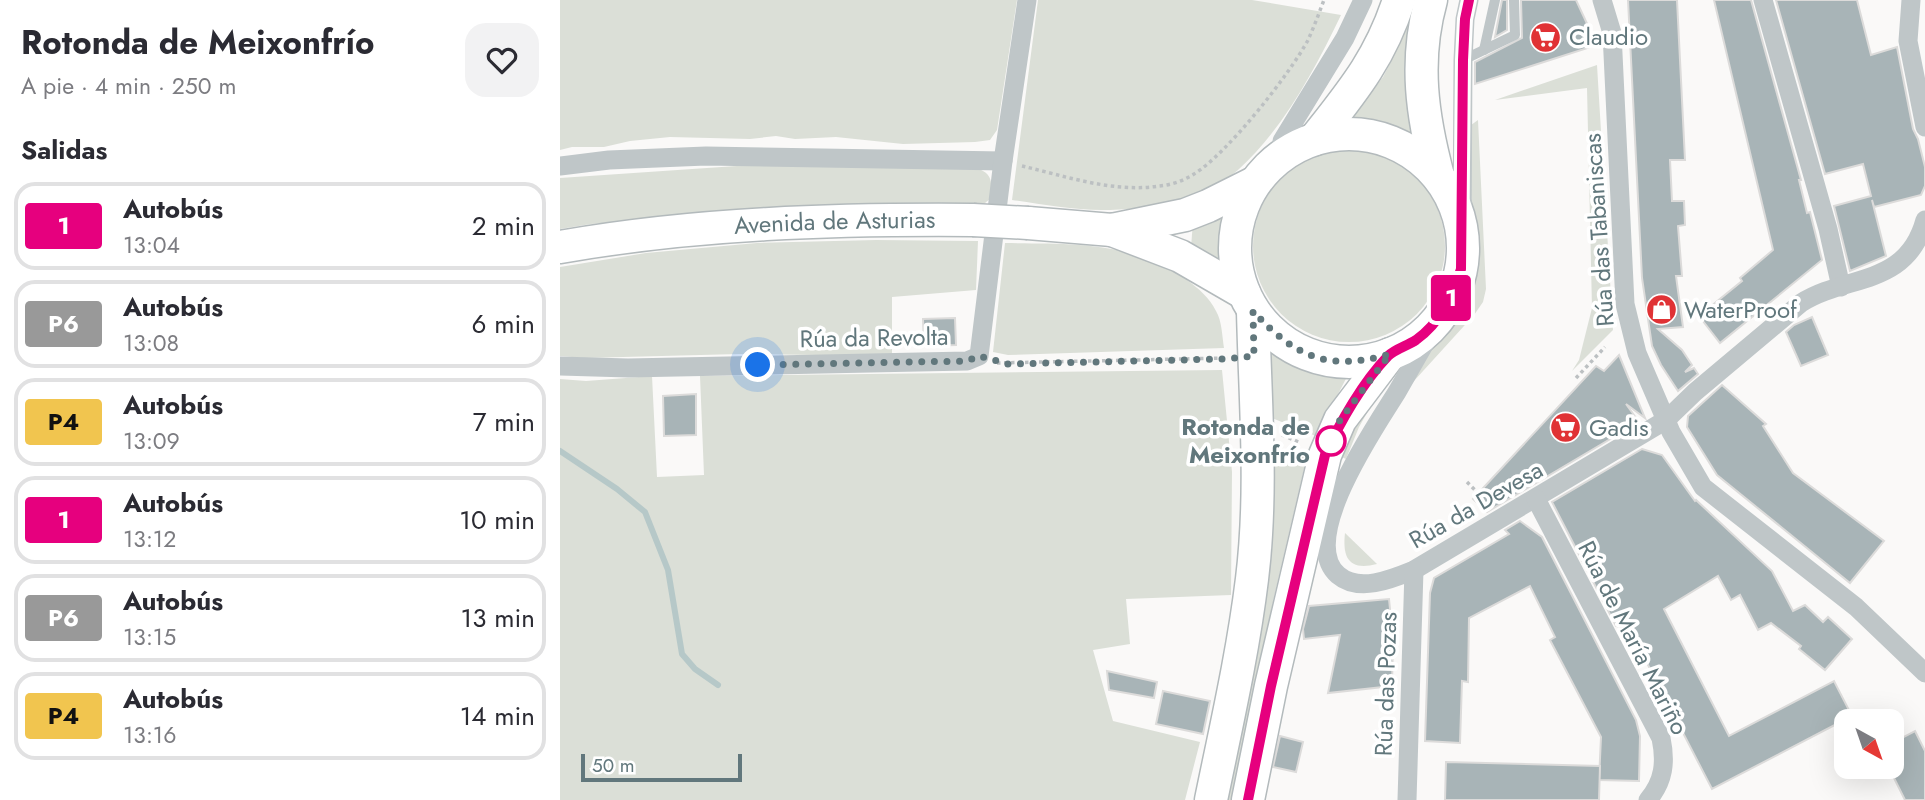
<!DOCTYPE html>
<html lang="es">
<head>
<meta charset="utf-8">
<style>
	body { margin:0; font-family:Jost,sans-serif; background:#f2f2f3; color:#2b2b33; height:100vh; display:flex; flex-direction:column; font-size:26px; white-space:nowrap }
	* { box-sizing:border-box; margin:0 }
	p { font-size:23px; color:#7c7c81 }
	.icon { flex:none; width:38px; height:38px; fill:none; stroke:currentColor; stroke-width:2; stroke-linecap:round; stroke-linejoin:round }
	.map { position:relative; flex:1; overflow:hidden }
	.side { display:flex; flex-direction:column; background:#fff; width:560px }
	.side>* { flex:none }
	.badge { padding:0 14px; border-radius:5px; font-size:24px; line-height:46px }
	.needle { width:46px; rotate:140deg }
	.fabs { position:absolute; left:1274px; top:709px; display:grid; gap:14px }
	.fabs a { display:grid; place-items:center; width:70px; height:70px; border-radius:14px; background:#fff; box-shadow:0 7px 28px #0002; font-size:35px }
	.scale { position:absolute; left:21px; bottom:18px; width:161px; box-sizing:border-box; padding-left:7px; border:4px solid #61777c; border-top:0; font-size:19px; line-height:24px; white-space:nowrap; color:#61777c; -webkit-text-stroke:5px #fff; paint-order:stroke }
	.you { position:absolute; width:35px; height:35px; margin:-18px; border:5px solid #fff; border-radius:50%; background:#1a73e8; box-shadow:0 0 0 10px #1a73e833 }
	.map>.badge { position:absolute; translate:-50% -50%; box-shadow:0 0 0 4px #fff }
	h2 { padding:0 21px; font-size:26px; line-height:63px }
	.round { display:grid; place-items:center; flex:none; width:74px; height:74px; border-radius:21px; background:#f2f2f3 }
	.headline { display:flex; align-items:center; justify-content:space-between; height:119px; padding:0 21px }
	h1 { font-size:33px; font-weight:700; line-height:52px }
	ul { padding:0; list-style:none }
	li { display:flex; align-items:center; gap:21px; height:88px; margin:0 14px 10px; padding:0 7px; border:4px solid #e1e1e2; border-radius:21px }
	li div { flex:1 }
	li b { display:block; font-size:26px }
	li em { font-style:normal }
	li .badge { min-width:77px; font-weight:700; text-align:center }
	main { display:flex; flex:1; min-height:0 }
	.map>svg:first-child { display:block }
</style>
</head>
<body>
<main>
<section class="side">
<div class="headline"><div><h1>Rotonda de Meixonfrío</h1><p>A pie · 4 min · 250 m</p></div><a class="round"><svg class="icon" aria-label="heart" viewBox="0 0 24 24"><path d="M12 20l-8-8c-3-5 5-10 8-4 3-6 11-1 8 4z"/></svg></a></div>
<h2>Salidas</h2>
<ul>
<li><span class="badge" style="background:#e6007e;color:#fff">1</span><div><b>Autobús</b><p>13:04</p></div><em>2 min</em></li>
<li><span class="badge" style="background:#999;color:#fff">P6</span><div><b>Autobús</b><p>13:08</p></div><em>6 min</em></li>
<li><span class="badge" style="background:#f1c54f;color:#111">P4</span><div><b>Autobús</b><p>13:09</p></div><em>7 min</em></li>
<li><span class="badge" style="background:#e6007e;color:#fff">1</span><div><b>Autobús</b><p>13:12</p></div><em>10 min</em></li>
<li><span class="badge" style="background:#999;color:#fff">P6</span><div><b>Autobús</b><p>13:15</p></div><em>13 min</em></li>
<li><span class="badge" style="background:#f1c54f;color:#111">P4</span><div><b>Autobús</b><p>13:16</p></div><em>14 min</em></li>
</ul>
</section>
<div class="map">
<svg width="1365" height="800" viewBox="0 0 1365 800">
	<rect width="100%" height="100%" fill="#faf9f8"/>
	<g fill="#dbdfd7">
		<path d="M0 0H457L437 130 430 140 415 142 343 144 276 137 235 139 216 136 190 139 110 137 70 141 44 147H12L0 150Z"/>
		<path d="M478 0H692L781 15C754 71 724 128 678 170 643 201 587 210 542 210 512 210 481 204 452 200Z"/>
		<path d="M852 0H859L846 53 847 103 851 135C832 123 815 118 792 117L823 77 840 43Z"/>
		<path d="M1037 65 1053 330 1012 371 1019 360 1032 308 1027 88 935 100Z"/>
		<path d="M918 120 926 289 923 302 914 315 843 393 898 305C903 292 909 278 910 264 915 220 909 173 907 128Z"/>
		<circle cx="789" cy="246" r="96"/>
		<path d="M191 165 419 169C434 175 431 184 431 198L425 203 411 206H239L31 224 0 229V178Z"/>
		<path d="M665 211 660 265 631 248 633 221Z"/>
		<path d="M316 240 418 241 416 290 332 297V356L179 354 24 358 0 356V267L86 253 197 243Z"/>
		<path d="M445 243C507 244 574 240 627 280 639 289 649 297 656 311 662 321 662 336 664 348L448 355 433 352Z"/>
		<path d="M709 346C735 360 759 373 789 373L756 436 712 418Z"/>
		<path d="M662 370 672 472 671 595 566 599 570 644 533 650 553 721 640 742 625 800H0V379L26 381 92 376 97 477 144 475 140 376Z"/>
		<path d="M829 374 799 427 786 459 777 455 786 437Z"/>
		<path d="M713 446 747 456 714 597 674 800H665Z"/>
		<path d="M785 533 817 564C790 571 782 559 785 533Z"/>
	</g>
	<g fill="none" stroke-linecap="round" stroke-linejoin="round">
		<path stroke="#b6c8c8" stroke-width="6" d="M0 451 57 489 85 512 108 570 122 654 135 669 158 685"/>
	</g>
	<g fill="#a8b4b7" stroke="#dcdbda" stroke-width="2">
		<path d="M942 0H947V30L935 37Z"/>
		<path d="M961 0H1016L1037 45 915 84V62L962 38Z"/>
		<path d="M1068 0H1117L1125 160H1110L1112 201H1124L1125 225 1118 226 1122 276H1116L1123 327 1098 329 1122 350 1132 365 1125 372 1134 368 1138 374 1118 391 1101 365 1092 346 1082 278Z"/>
		<path d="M1154 0H1191L1241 180H1239L1247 213 1250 212 1262 260 1160 343 1139 316 1182 281 1180 278 1213 250Z"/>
		<path d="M1216 0H1297L1311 55 1337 47 1353 129 1358 139 1365 167V186L1361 195 1314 207 1312 200 1326 256 1290 271 1274 206 1311 196 1303 164 1265 174Z"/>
		<path d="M1252 317 1268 355 1241 366 1226 332 1234 325Z"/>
		<path d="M395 318 396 345 364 346 363 319Z"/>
		<path d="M1059 355 1085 418 1066 404 1079 422 927 512 913 499 1036 366 1044 371Z"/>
		<path d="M1162 385 1206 424 1203 426 1233 473 1324 541 1290 583 1157 475 1127 427 1128 416Z"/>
		<path d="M136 394V435L104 436 103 396Z"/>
		<path d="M1082 449 1102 455 1135 501 1136 500 1212 571 1233 611 1245 605 1263 622 1268 617 1292 639 1265 670 1239 649 1241 646 1211 623 1198 630 1180 595 1171 600 1158 576 1104 609 1169 736 1274 681 1292 716 1152 789 1070 630 1056 626 992 502Z"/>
		<path d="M960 521 982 537 1076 720 1080 736 1079 781 1039 780 1041 737 990 640 995 637 970 586 909 618 908 682 902 681 900 743 865 741 870 593 874 578 949 534 945 530Z"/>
		<path d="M829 599 833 639 832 686 768 693 780 635 744 639 743 629 749 606Z"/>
		<path d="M547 671 597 682 594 698 549 690Z"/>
		<path d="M603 691 650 701 643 734 596 724Z"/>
		<path d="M1355 731 1365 751V800H1345L1332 774V743Z"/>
		<path d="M720 736 743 742 736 772 713 767Z"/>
		<path d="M886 762 1040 766 1039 800H885Z"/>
	</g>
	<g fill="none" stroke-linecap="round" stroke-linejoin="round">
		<defs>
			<g id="primary">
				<path d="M871 0C854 61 862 116 878 176"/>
				<circle cx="789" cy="248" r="114"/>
				<path d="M755 139C792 92 820 59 839 0"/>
				<path d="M468 223 552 230 625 215 648 206 694 183"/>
				<path d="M552 230 620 256 684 293"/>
				<path id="s1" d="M0 247C136 223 276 219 413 220"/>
				<path d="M651 800C666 727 683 653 692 579 703 490 695 400 693 311"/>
				<path d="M688 800 711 686 765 455 780 420 830 354"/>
			</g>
		</defs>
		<use href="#primary" stroke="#b3babc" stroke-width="35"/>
		<g stroke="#bcc0c2" stroke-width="3.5" stroke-dasharray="3.5 3.5" stroke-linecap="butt">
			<path d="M462 166C505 176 553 193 599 186 611 185 623 181 634 174 667 154 730 74 748 40 754 27 759 13 764 0"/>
			<path d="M437 363 668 358"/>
			<path d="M1016 378 1045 347"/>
			<path d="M722 435 741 443"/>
			<path d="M907 482 915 490"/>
		</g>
		<g stroke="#bfc6c8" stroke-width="10">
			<path d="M924 50 935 0"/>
			<path d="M903 60 955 35 954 0"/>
		</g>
		<g stroke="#bfc6c8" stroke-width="19">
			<path d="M1042 0 1052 33 1065 304 1077 353 1111 432 1143 487 1296 607 1365 673"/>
			<path d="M1203 0 1268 229 1281 287"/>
			<path d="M1351 0 1348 41 1365 127"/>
			<path d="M722 156V141L785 38 803 0"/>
			<path d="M0 166 49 160 146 156 443 161"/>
			<path d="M902 235 903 60 905 19 909 0"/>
			<path d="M882 313C867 340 852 366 837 392 816 426 737 539 778 575 799 593 832 579 854 570L1106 420 1135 392 1241 303C1287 274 1347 287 1365 220"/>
			<path d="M0 366 68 368 407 361 419 356 443 161 467 0"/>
			<path d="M976 499 1101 738C1106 762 1104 781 1088 800"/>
			<path d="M847 800 854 570"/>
		</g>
		<use href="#primary" stroke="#fff" stroke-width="32"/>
		<defs>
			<path id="primary-bridge" d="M413 220 468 223"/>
		</defs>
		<use href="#primary-bridge" stroke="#b3babc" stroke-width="35" stroke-linecap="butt"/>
		<use href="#primary-bridge" stroke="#fff" stroke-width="32"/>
	</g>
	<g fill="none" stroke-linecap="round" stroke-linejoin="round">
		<defs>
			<path id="line" d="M688 800 711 686 765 455C780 422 803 382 828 356 835 349 847 346 856 340 881 322 892 297 901 269L903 60 905 19 909 0"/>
		</defs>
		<use href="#line" stroke="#fff" stroke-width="16"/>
		<use href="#line" stroke="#e6007e" stroke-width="10"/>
		<path stroke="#61777c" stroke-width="7" stroke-dasharray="0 12.6" d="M198 365 407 361 419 356 448 364 663 359 694 356 693 311C735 357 768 372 830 354L780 420 771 441"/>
	</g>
	<defs>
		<symbol id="supermarket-disc" viewBox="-11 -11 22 22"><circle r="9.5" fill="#e03235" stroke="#fff"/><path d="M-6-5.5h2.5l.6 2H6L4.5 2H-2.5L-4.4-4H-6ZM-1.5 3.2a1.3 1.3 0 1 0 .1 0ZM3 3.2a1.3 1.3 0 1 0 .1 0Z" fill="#fff"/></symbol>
		<symbol id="shop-disc" viewBox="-11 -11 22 22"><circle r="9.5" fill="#e03235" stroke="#fff"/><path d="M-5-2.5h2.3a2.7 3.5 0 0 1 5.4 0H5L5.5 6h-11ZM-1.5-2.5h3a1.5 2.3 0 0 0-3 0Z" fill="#fff"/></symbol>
	</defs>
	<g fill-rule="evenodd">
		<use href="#supermarket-disc" x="968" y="20" width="35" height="35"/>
		<use href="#shop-disc" x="1084" y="292" width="35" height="35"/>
		<use href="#supermarket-disc" x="988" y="410" width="35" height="35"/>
	</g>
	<circle fill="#fff" stroke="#e6007e" stroke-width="3.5" cx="771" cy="441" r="14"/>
	<g text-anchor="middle" stroke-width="7" stroke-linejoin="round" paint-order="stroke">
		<g font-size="24" fill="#61777c" stroke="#fff" text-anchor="start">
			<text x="1009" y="45">Claudio</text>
			<text x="1124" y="318">WaterProof</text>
			<text x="1029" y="436">Gadis</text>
		</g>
		<g font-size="24" fill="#61777c" stroke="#fff">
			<text dy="8" stroke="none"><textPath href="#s1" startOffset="276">Avenida de Asturias</textPath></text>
			<text transform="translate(1039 230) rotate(-94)" y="8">Rúa das Tabaniscas</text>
			<text transform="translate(314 338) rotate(-1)" y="8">Rúa da Revolta</text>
			<text transform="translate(916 505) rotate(-30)" y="8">Rúa da Devesa</text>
			<text transform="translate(1073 638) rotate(63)" y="8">Rúa de María Mariño</text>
			<text transform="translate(826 684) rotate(-88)" y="8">Rúa das Pozas</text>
		</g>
		<g font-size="24" font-weight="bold" fill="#61777c" stroke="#fff" text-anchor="end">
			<text x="750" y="435">Rotonda de<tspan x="750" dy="28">Meixonfrío</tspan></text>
		</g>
	</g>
</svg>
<div class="fabs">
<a><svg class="needle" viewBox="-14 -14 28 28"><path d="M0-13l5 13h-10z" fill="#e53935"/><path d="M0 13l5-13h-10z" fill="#7c7c81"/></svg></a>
</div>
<div class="scale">50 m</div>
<div class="you" style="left:198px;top:365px"></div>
<b class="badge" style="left:891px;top:298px;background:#e6007e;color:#fff">1</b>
</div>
</main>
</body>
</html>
